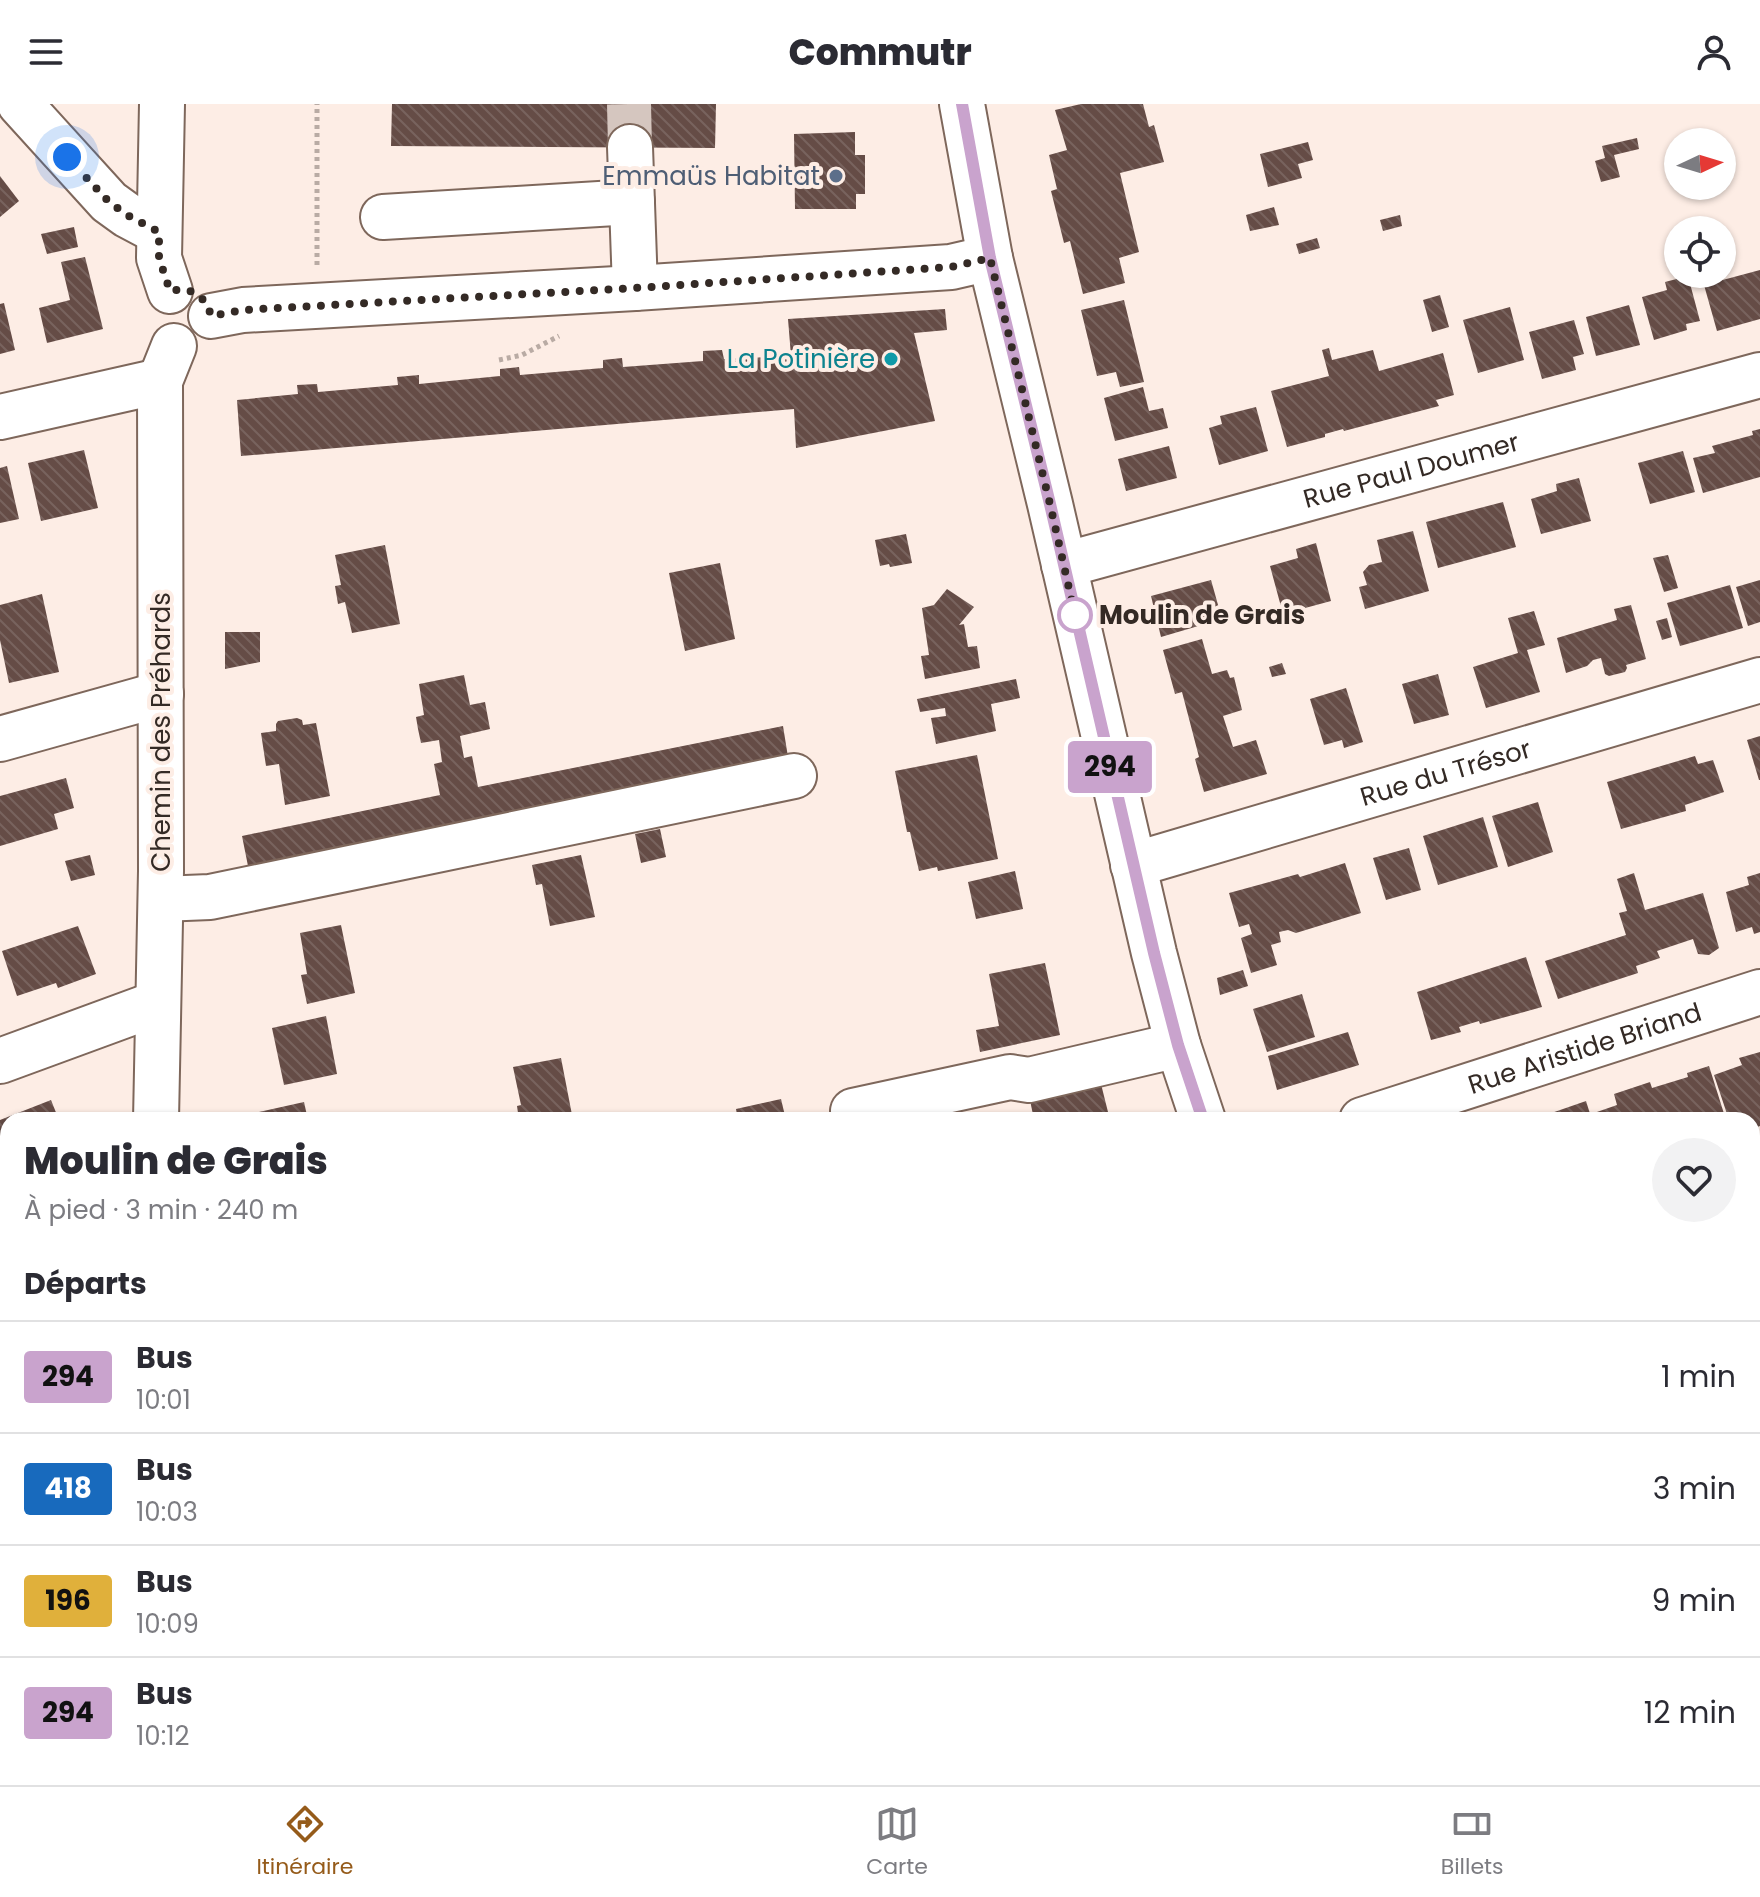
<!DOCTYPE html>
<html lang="fr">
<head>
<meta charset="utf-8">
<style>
	body { margin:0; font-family:Poppins,sans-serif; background:#f2f2f3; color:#2b2b33; height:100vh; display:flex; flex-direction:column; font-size:30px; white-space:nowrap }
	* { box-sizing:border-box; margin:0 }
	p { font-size:26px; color:#7c7c81 }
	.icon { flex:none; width:44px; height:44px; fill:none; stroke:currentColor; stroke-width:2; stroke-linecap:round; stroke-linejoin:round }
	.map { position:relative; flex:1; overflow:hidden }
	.side { position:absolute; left:0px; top:1008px; width:1760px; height:674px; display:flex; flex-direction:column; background:#fff; border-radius:24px 24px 0 0; box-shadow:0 2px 6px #0004 }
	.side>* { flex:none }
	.badge { padding:0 16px; border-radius:6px; font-size:28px; line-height:52px }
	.needle { width:52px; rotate:86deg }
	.tools { position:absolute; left:1664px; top:24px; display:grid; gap:16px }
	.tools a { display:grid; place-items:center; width:72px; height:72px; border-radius:50%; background:#fff; box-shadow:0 2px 6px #0004; font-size:40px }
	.you { position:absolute; width:40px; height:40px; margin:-20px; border:6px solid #fff; border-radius:50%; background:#1a73e8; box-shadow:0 0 0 12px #1a73e833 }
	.map>.badge { position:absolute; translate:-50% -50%; box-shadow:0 0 0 4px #fff }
	h2 { padding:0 24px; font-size:30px; line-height:72px }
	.round { display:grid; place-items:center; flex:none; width:84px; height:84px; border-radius:42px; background:#f2f2f3 }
	.headline { display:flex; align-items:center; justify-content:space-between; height:136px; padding:0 24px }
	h1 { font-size:38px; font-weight:800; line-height:60px }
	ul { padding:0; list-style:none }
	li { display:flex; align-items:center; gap:24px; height:112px; padding:0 24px; border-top:2px solid #e1e1e2 }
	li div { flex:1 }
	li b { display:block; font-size:30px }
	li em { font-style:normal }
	li .badge { min-width:88px; font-weight:700; text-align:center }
	header { display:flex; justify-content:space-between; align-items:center; height:104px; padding:0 24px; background:#fff; font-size:36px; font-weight:800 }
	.tab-bar { display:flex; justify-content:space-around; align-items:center; height:112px; border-top:2px solid #e1e1e2; background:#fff; font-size:22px; color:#7c7c81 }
	.tab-bar a { display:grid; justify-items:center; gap:4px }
	.tab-bar .active { color:#955b1a }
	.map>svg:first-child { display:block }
</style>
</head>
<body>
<header><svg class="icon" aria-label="menu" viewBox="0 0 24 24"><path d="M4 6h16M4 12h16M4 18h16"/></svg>Commutr<svg class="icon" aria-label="person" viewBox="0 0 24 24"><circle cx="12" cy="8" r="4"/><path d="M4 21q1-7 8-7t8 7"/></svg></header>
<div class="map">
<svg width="1760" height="1681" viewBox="0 0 1760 1681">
	<defs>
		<pattern id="building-back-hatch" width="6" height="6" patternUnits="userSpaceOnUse" patternTransform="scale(2)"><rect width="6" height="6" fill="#654c46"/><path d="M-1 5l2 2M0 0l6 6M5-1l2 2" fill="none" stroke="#78635e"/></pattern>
	</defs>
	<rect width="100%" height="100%" fill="#fdede5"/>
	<g fill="url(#building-back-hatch)">
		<path d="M392 0H716L715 44 391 42Z"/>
		<path d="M1081 0H1143L1149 23 1154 21 1164 58 1120 69 1139 148 1119 154 1125 179 1083 190 1070 137 1064 139 1051 87 1057 85 1049 51 1067 46 1055 6Z"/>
		<path d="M855 28V51H865V90H856V105H795L794 30Z"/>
		<path d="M1637 34 1639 45 1614 51 1620 73 1601 78 1595 57 1605 54 1602 42Z"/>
		<path d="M1308 38 1313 56 1298 60 1302 74 1268 83 1260 50Z"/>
		<path d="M0 72 19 97 0 113Z"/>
		<path d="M1274 103 1279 121 1250 127 1246 111Z"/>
		<path d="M1400 111 1402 122 1383 127 1380 116Z"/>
		<path d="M74 123 78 143 47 150 41 130Z"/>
		<path d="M1317 134 1320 144 1299 150 1296 140Z"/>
		<path d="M85 153 103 225 47 239 39 204 70 196 61 158Z"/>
		<path d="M1760 166V215L1717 227 1704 181Z"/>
		<path d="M1688 172 1700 217 1686 220 1687 226 1654 236 1642 193 1667 186 1665 178Z"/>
		<path d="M1440 191 1449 223 1432 228 1423 196Z"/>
		<path d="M1124 196 1144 278 1120 283 1116 268 1097 272 1081 206Z"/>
		<path d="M4 199 15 246 0 250V200Z"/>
		<path d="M1629 201 1640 241 1596 252 1586 213Z"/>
		<path d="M1510 203 1524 256 1478 269 1463 216Z"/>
		<path d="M945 205 947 226 914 229 935 317 796 344 794 305 241 352 237 296 298 290 297 281 317 280 318 288 398 281 397 273 419 271V280L500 272V265L519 263 520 271 603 264V256L622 254 623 263 703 257V247L722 246 724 255 791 252 788 215Z"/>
		<path d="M1574 216 1584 250 1573 253 1576 266 1542 275 1529 228Z"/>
		<path d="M1329 244 1332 256 1373 246 1379 267 1443 249 1454 291 1436 296 1439 302 1344 327 1343 325 1325 330V333L1287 343 1271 287 1329 272 1322 246Z"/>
		<path d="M1143 283 1149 307 1163 304 1168 324 1115 337 1104 294Z"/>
		<path d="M1256 303 1268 347 1219 361 1209 324 1222 320 1220 312Z"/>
		<path d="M1760 325V373L1703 389 1693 354 1715 349 1712 342 1753 331 1752 327Z"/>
		<path d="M1169 342 1177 374 1126 387 1118 355Z"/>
		<path d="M84 346 98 404 41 417 28 359Z"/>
		<path d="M1683 347 1695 388 1650 400 1638 359Z"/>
		<path d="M7 362 19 415 0 419V364Z"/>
		<path d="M1579 374 1591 417 1541 430 1531 395 1557 387 1556 380Z"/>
		<path d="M1503 398 1516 443 1438 464 1426 418Z"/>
		<path d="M1413 427 1429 487 1365 505 1359 483 1367 481 1363 468 1369 461 1382 458 1377 436Z"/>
		<path d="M906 430 912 459 890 463 889 460 880 462 875 436Z"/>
		<path d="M1316 439 1331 497 1283 510 1270 462 1298 454 1296 445Z"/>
		<path d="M385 441 400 520 352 529 345 498 338 500 335 482 341 481 335 451Z"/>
		<path d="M1668 451 1678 484 1664 488 1653 454Z"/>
		<path d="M720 459 735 535 685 547 669 469Z"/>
		<path d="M1211 476 1222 515 1161 533 1151 492Z"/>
		<path d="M1760 476V518L1748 522 1736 483Z"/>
		<path d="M1730 481 1743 524 1680 542 1667 499Z"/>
		<path d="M947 485 974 503 959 521 964 520 968 543 977 542 980 564 925 575 921 552 929 551 922 504 934 501Z"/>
		<path d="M42 490 59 568 9 579 0 536V501Z"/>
		<path d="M1631 501 1646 555 1626 561 1627 564 1625 568 1609 572 1605 570 1601 554 1593 556 1587 562 1566 569 1557 534 1617 516 1614 505Z"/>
		<path d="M1534 507 1545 541 1527 546 1540 588 1486 604 1473 563 1518 549 1508 514Z"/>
		<path d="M1667 514 1672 533 1662 536 1656 517Z"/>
		<path d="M225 528H260V558L225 565Z"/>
		<path d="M1202 535 1212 570 1227 566 1230 574 1234 573 1242 606 1223 612 1233 643 1256 636 1267 670 1204 688 1195 655 1199 653 1182 588 1175 590 1163 546Z"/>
		<path d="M1282 559 1286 570 1272 573 1269 563Z"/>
		<path d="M1438 570 1449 611 1414 620 1402 580Z"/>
		<path d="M464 571 470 601 485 598 490 625 460 632 464 654 472 652 478 683 783 622 788 653 248 762 242 732 440 691 434 660 442 658 439 636 421 639 418 625 416 613 424 611 419 580Z"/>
		<path d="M1016 575 1020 594 991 600 996 627 936 640 931 614 946 612 945 604 920 608 917 595Z"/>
		<path d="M1346 584 1363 638 1344 644 1342 636 1324 641 1310 595Z"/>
		<path d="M297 614 302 616 303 621 316 619 330 692 285 701 279 660 266 662 261 629 276 627V620L278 617Z"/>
		<path d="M1760 632V676H1759L1747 636Z"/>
		<path d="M977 651 998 755 938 767 937 763 919 767 910 728H907L895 667Z"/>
		<path d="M1695 652 1698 660 1713 656 1724 688 1685 701 1686 707 1621 725 1607 678Z"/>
		<path d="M66 674 74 704 54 710 58 725 0 742V692Z"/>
		<path d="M1538 698 1553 748 1508 763 1492 712Z"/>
		<path d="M1483 713 1498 763 1438 781 1423 732Z"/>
		<path d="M660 725 666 753 641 759 635 730Z"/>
		<path d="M1409 744 1421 786 1386 796 1373 754Z"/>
		<path d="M90 751 95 771 71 777 65 757Z"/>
		<path d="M581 751 595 813 550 822 542 780 536 781 532 761Z"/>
		<path d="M1345 759 1361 809 1296 829 1288 826 1279 828 1281 838 1271 841 1277 861 1251 869 1241 834 1252 830 1249 820 1239 823 1229 789 1298 770 1300 773Z"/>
		<path d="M1015 767 1023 805 976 815 968 778Z"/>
		<path d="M1634 769 1645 806 1703 789 1719 844 1709 851 1698 850 1693 835 1657 847 1660 854 1636 862 1638 869 1558 895 1545 857 1626 831 1619 809 1627 807 1617 775Z"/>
		<path d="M1760 769V828L1754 830 1752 823 1736 828 1726 788 1749 781 1747 773Z"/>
		<path d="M341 821 355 889 307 900 301 871 307 870 300 829Z"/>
		<path d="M78 822 96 870 58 884 56 879 17 892 2 847Z"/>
		<path d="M1526 853 1542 903 1480 920 1479 917 1459 923 1461 928 1431 936 1417 888Z"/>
		<path d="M1045 859 1060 931 980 948 976 926 999 922 989 870Z"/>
		<path d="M1243 866 1248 882 1220 891 1217 874Z"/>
		<path d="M1302 890 1315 933 1267 948 1253 905Z"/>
		<path d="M326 912 337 970 284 981 272 924Z"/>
		<path d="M1348 928 1359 961 1277 986 1268 952Z"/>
		<path d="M1760 948V1022L1752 1025V1016H1729L1714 971 1742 961 1739 954Z"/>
		<path d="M561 954 573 1016H519L517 1002 521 1001 513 963Z"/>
		<path d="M1709 962 1726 1016H1597L1594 1009 1617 1001 1614 990 1650 978 1652 984 1688 973 1687 969Z"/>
		<path d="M1101 980 1110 1016H1034L1030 996Z"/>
		<path d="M781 995 786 1016H738L736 1005Z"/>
		<path d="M51 996 59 1016H8V1077L3 1078 0 1068V1016Z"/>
		<path d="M1586 997 1592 1016H1541L1540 1013Z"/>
		<path d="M304 998 308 1016H261L259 1008Z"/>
		<path d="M8 1136V1185L0 1188V1139Z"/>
		<path d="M8 1243V1290L2 1293 6 1301 0 1303V1247Z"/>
		<path d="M1760 1273V1290L1752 1293V1276Z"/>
		<path d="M1760 1296V1327L1752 1307V1299Z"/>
		<path d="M8 1446V1493L0 1496V1449Z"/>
		<path d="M590 1674H686L687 1680 592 1681Z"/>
		<path d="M955 1674H1024L1025 1678 1014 1681H957Z"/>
		<path d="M1278 1674H1359L1362 1681H1280Z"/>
		<path d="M1441 1674 1443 1681H1417L1416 1680Z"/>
		<path d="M1489 1674H1552L1558 1681H1490Z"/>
	</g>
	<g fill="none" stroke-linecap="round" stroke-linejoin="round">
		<path stroke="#d5c6bf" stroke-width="44" stroke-dasharray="44 22" stroke-linecap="butt" d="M629 0 630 43"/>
		<defs>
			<g id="minor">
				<path d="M20 0 109 98 127 111 159 128"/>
				<path d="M162 0 159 154 170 187"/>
				<path d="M962 0 990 154 1050 400 1154 849 1178 941 1203 1016"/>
				<path d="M630 43 635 184"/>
				<path d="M383 113 632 98"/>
				<path d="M211 212 243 206 635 184 951 163 990 154"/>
				<path d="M0 313 160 277"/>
				<path id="s1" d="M1064 461 1760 271"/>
				<path d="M0 635 161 590"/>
				<path id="s2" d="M1133 761 1760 576"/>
				<path d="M161 795 210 793 794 672"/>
				<path d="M0 957 158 899"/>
				<path d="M853 1007 1010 973 1029 976 1178 941"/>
				<path d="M156 1016 161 767 160 277 174 242"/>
				<path id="s3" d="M1362 1016 1760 888"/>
				<path d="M1752 1364 1760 1360"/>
				<path d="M0 1368 8 1365"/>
				<path d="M1752 1657 1760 1663"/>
				<path d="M193 1674 196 1681"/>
				<path d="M1642 1674 1648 1681"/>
			</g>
		</defs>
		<use href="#minor" stroke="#7e675b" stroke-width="48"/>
		<g stroke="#b9aba4" stroke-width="5" stroke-dasharray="4 4" stroke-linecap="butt">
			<path d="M317 161V0"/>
			<path d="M499 256 522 251 559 232"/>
			<path d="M1454 1674 1455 1681"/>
		</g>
		<use href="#minor" stroke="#fff" stroke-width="44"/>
	</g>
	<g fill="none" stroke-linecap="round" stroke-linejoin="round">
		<defs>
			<path id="line" d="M962 0 990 154 1050 400 1154 849 1178 941 1203 1016"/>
		</defs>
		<use href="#line" stroke="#fff" stroke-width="18"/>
		<use href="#line" stroke="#c9a3cd" stroke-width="12"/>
		<path stroke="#342a25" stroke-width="8" stroke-dasharray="0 14.4" d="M67 53 109 98 127 111 159 128V154L170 187C191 182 206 192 211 212L243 206 635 184 951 163 990 154 1050 400 1075 511"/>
	</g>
	<circle fill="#5c6f8a" stroke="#fdede5" stroke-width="3" cx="836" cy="72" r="8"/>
	<circle fill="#0f9aa8" stroke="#fdede5" stroke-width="3" cx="891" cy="255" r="8"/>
	<circle fill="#fff" stroke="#c9a3cd" stroke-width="4" cx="1075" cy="511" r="16"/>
	<g text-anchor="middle" stroke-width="8" stroke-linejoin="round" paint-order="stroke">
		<g font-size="26" fill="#4e5e75" stroke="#fdede5" text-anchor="end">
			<text x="820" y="81">Emmaüs Habitat</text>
		</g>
		<g font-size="26" fill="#0d838f" stroke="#fdede5" text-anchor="end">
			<text x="875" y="264">La Potinière</text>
		</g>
		<g font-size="26" fill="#342a25" stroke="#fdede5">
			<text dy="9" stroke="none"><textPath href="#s1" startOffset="360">Rue Paul Doumer</textPath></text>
			<text transform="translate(161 628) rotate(-90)" y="9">Chemin des Préhards</text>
			<text dy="9" stroke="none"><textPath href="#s2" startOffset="326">Rue du Trésor</textPath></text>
			<text dy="9" stroke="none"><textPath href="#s3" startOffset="234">Rue Aristide Briand</textPath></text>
		</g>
		<g font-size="26" font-weight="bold" fill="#342a25" stroke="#fdede5" text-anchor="start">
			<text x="1099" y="520">Moulin de Grais</text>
		</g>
	</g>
</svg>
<div class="tools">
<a><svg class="needle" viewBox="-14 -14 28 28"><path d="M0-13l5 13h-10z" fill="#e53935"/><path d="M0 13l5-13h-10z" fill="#7c7c81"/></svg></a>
<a><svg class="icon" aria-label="locate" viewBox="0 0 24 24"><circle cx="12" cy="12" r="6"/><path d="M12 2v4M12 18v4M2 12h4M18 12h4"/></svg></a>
</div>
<div class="you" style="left:67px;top:53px"></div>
<b class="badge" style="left:1110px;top:663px;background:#c9a3cd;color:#111">294</b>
<section class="side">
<div class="headline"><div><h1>Moulin de Grais</h1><p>À pied · 3 min · 240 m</p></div><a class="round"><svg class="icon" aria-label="heart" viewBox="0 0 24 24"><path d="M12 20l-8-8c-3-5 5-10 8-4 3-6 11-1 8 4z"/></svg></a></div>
<h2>Départs</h2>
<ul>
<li><span class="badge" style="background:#c9a3cd;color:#111">294</span><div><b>Bus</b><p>10:01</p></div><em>1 min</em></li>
<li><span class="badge" style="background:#186abd;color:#fff">418</span><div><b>Bus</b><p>10:03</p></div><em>3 min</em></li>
<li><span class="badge" style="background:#e0b03b;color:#111">196</span><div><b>Bus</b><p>10:09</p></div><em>9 min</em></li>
<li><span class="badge" style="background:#c9a3cd;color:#111">294</span><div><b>Bus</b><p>10:12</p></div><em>12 min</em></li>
</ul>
</section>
</div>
<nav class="tab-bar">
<a class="active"><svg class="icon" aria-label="directions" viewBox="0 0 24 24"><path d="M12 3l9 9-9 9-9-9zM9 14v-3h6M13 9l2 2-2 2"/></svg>Itinéraire</a>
<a><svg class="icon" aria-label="map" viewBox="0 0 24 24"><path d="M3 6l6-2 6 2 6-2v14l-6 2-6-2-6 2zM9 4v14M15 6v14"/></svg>Carte</a>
<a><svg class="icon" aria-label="tickets" viewBox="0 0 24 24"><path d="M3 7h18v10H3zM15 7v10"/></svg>Billets</a>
</nav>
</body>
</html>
